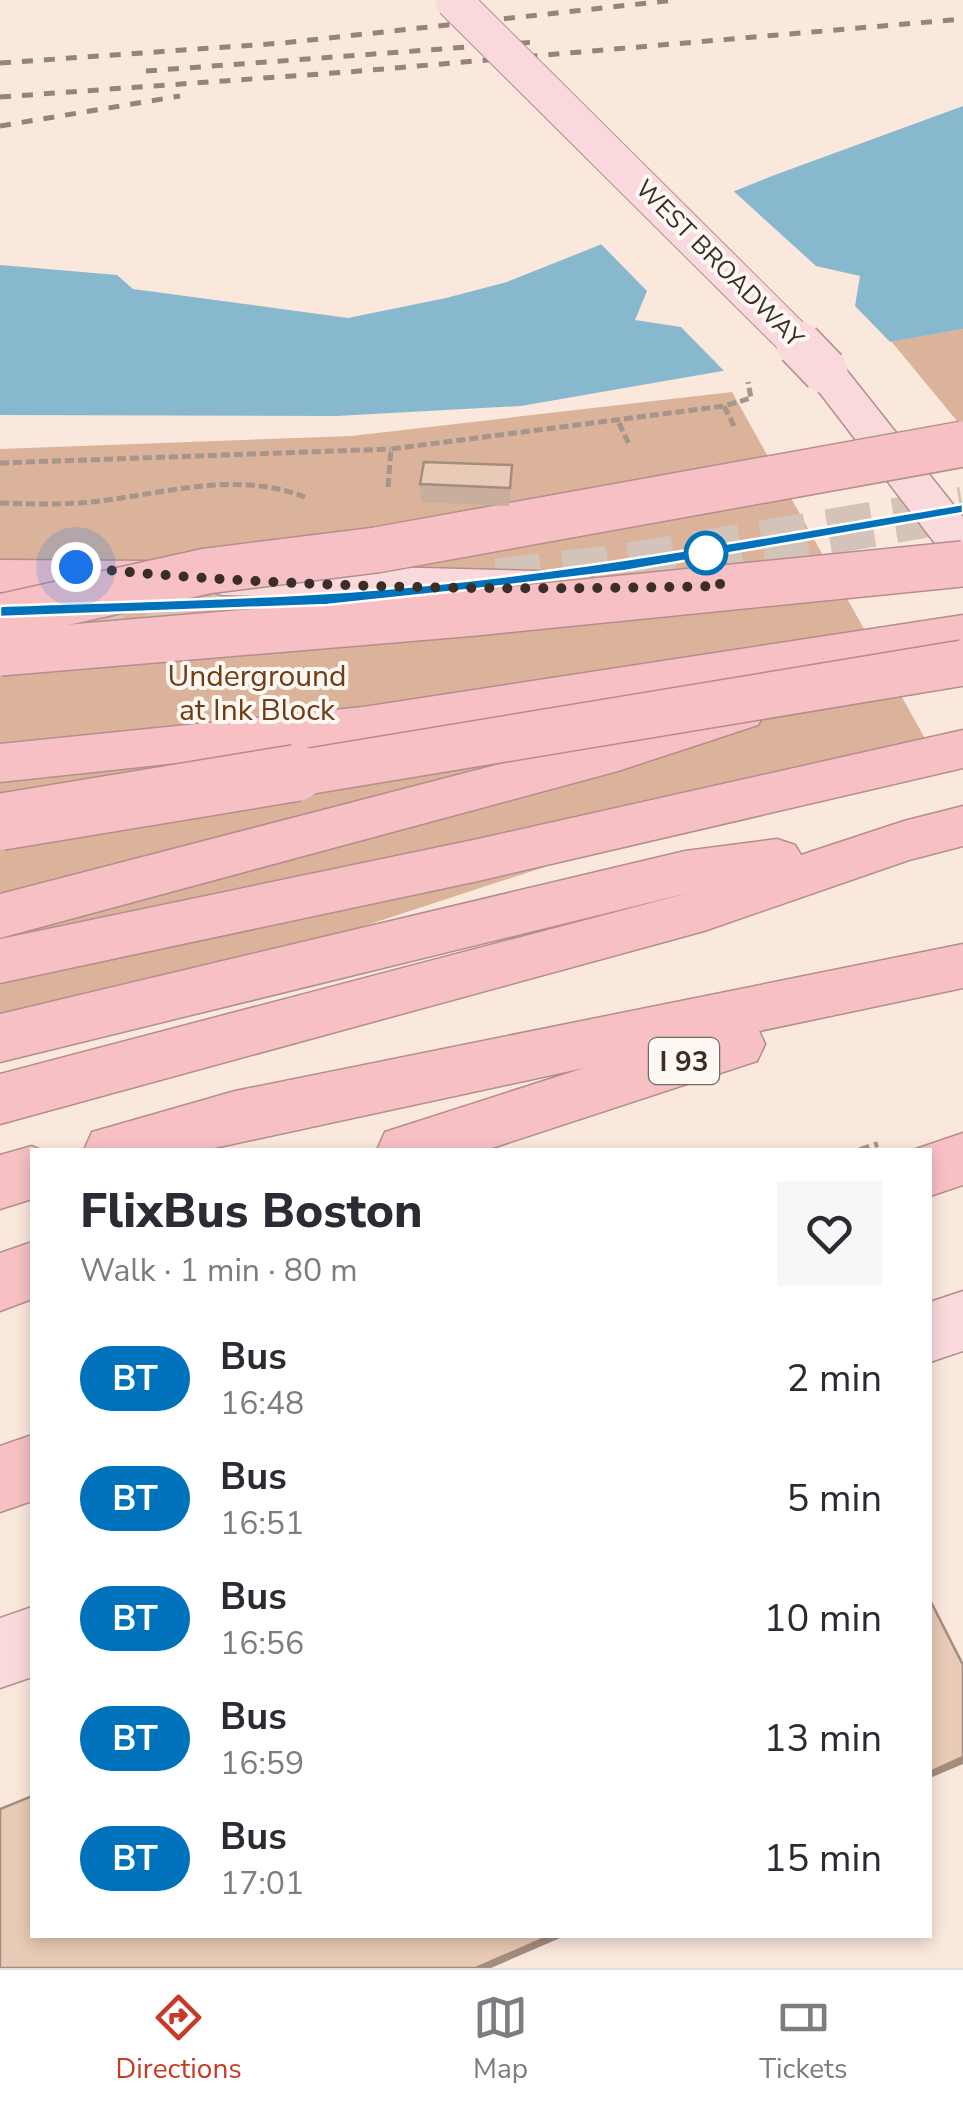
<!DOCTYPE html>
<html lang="en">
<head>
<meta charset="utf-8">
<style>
	body { margin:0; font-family:"Nunito Sans",sans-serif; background:#f7f7f7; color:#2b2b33; height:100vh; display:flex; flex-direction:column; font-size:38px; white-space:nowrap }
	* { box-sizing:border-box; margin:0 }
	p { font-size:32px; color:#7c7c81 }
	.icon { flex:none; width:55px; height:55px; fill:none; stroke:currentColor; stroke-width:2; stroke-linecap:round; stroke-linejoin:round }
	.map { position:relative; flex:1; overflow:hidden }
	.side { position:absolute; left:30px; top:1148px; width:902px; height:790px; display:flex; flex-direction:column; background:#fff; border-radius:0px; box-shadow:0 5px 15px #0003 }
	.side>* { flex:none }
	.badge { padding:0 20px; border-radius:32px; font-size:35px; line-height:65px }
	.you { position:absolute; width:50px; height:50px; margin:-25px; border:8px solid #fff; border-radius:50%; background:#1a73e8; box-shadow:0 0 0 15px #1a73e833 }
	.map>.badge { position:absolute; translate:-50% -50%; box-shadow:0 0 0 5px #fff }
	.round { display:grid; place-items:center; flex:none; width:105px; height:105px; border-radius:0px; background:#f7f7f7 }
	.overview { display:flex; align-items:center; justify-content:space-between; height:170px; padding:0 50px }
	h1 { font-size:48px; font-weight:800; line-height:75px }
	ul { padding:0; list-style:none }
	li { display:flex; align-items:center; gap:30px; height:120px; padding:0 50px }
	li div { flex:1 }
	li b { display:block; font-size:38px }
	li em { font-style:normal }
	li .badge { min-width:110px; font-weight:700; text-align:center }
	.tabs { display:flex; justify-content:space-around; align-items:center; height:140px; border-top:2px solid #e1e1e2; background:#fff; font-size:28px; color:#7c7c81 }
	.tabs a { display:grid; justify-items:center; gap:5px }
	.tabs .on { color:#c63a27 }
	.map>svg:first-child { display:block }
</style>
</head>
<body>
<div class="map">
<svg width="963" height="1968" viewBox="0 0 963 1968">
	<rect width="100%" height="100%" fill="#fbe8dc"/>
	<g fill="#dab39a">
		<path d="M963 329V427H962L891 341Z"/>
		<path d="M732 392 927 742 0 1045V449L351 436Z"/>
	</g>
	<path fill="#88b8ce" d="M963 106V329L521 406 336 416 0 415V265L117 275 133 289 348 318 446 298 507 282 772 176Z"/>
	<path fill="#fbe8dc" d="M730 188 816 266 860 276 855 306 894 346 728 375 681 327 635 320 647 291 598 241Z"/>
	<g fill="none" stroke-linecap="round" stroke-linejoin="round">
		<g stroke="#d4c3b8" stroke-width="45" stroke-dasharray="45 22" stroke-linecap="butt">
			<path d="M497 581 625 566 963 509"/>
			<path d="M78 609 327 599 411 590"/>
		</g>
		<defs>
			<g id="major">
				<path d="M825 358 840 362 963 517V563L947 559 810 380 804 371 810 362Z"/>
				<path d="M222 563 576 572 592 577 599 588 592 599 576 604 222 595 206 590 199 579 206 568Z"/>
				<path d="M963 1291V1351L930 1362V1302Z"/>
				<path d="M32 1607V1677L0 1688V1618Z"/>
			</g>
			<g id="highway">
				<path d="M0 560 152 561 168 566 175 577 168 588 152 593 0 592Z"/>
				<path d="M963 615V649L363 743 0 782V744L363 707Z"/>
				<path d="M741 694 758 699 765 712 758 725 618 771 0 938V894L615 734Z"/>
				<path d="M963 730V768L478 881 0 983V939L478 839Z"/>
				<path d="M963 806V846L909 860 704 931 0 1124V1074L692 892 0 1062V1014L685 851 777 839 795 845 801 855 904 821Z"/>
				<path d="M963 944V988L759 1031 765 1044 757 1061 486 1150H377L385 1132 584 1068 205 1150H84L92 1132 235 1091Z"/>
				<path d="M963 1133V1185L930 1196V1150H913Z"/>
				<path d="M32 1146 41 1150H32V1199L0 1209V1155Z"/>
				<path d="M32 1242V1299L0 1311V1253Z"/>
				<path d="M32 1435V1501L0 1512V1446Z"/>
			</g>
		</defs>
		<use href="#major" stroke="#b48d8d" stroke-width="3"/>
		<use href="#highway" stroke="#b48d8d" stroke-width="3"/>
		<g stroke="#a5958b" stroke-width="5" stroke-dasharray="9 4" stroke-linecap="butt">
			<path d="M619 423 629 444"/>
			<path d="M734 426 724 406 751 398 748 382"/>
			<path d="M0 463 391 449"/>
			<path d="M388 487 391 449 724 406"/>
			<path d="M0 503C31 504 62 505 92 502 164 494 235 470 305 497"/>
		</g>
		<path stroke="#a5958b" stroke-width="6" stroke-dasharray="10 5" stroke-linecap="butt" d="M860 1150 878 1144"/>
		<use href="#major" fill="#fad9dc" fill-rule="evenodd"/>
		<use href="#highway" fill="#f6c0c5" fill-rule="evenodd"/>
		<g stroke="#94857b" stroke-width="5" stroke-dasharray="11 11" stroke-linecap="butt">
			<path d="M0 63 283 43 675 0"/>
			<path d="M146 71 535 42"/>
			<path d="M0 97 348 72 963 19"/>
			<path d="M0 126 180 96"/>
		</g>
		<defs>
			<path id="major-bridge-far1" d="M453 0 802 347"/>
			<path id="major-bridge" d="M799 344 825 371"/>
			<g id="highway-bridge-far1">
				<path d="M0 617 207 571 376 550 963 444"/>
				<path d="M0 653 475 613 963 564"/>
				<path d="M281 776 963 663"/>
			</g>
			<path id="highway-bridge" d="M0 822 296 773"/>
		</defs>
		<use href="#major-bridge-far1" stroke="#b48d8d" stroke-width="38" stroke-linecap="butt"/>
		<use href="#major-bridge" stroke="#b48d8d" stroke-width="48" stroke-linecap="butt"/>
		<use href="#highway-bridge-far1" stroke="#b48d8d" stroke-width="48" stroke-linecap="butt"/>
		<use href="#highway-bridge" stroke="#b48d8d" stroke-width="59" stroke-linecap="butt"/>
		<use href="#major-bridge-far1" stroke="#fad9dc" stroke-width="36"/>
		<use href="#major-bridge" stroke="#fad9dc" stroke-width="45"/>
		<use href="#highway-bridge-far1" stroke="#f6c0c5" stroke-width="45"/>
		<use href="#highway-bridge" stroke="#f6c0c5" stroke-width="56"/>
	</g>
	<path fill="#c8ae9d" d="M512 465 509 506 421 502 420 484Z"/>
	<g fill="#a38d7f">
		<path d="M963 1757V1764L930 1778V1772Z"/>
		<path d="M552 1935H567L491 1968H476Z"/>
	</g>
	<g fill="#e9cab6" stroke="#a38d7f" stroke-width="2.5">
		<path d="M424 462 512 465 510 488 420 484Z"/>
		<path d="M930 1600 963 1665V1757L930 1772Z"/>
		<path d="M32 1796V1935H552L476 1968H0V1809Z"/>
	</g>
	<path fill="#0072bc" stroke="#fff" stroke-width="2.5" d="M963 504V513L625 571 468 590 327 605 0 617V606C108 602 217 600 326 593 540 580 752 539 963 504Z"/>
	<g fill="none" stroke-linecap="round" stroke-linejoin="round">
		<path stroke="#3a2e26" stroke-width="10" stroke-dasharray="0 18" d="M76 567C290 589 506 591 721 586L706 553"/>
	</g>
	<circle fill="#fff" stroke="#0072bc" stroke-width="5" cx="706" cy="553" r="20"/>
	<g text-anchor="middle" stroke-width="8" stroke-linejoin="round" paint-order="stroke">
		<g font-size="25" fill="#3a2e26" stroke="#fef8f4">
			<text transform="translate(720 263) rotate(45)" y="9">WEST BROADWAY</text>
		</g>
		<rect fill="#fef8f4" stroke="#756b64" stroke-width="2.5" x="649" y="1038" width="70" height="46" rx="8"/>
		<g font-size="28" font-weight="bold" fill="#3a2e26">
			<text x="684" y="1071">I 93</text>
		</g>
		<g font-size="30" fill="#703c14" stroke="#fef8f4">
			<text x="257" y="686">Underground<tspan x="257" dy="34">at Ink Block</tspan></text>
		</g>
	</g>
</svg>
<div class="you" style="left:76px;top:567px"></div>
<section class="side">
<div class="overview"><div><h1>FlixBus Boston</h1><p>Walk · 1 min · 80 m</p></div><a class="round"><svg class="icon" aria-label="heart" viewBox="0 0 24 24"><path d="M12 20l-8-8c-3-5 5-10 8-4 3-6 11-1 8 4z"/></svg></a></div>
<ul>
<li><span class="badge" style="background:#0072bc;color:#fff">BT</span><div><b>Bus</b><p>16:48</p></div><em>2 min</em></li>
<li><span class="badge" style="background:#0072bc;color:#fff">BT</span><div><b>Bus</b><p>16:51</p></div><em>5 min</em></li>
<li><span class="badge" style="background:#0072bc;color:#fff">BT</span><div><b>Bus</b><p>16:56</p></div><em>10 min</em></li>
<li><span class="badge" style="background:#0072bc;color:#fff">BT</span><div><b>Bus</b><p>16:59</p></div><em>13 min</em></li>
<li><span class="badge" style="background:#0072bc;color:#fff">BT</span><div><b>Bus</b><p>17:01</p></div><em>15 min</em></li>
</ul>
</section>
</div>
<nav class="tabs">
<a class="on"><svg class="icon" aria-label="directions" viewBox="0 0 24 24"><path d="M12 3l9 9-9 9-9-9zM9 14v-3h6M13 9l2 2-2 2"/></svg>Directions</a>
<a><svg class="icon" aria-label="map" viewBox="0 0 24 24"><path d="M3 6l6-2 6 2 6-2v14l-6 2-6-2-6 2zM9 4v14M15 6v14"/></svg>Map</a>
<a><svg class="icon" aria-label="tickets" viewBox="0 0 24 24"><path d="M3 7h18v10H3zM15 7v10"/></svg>Tickets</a>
</nav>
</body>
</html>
